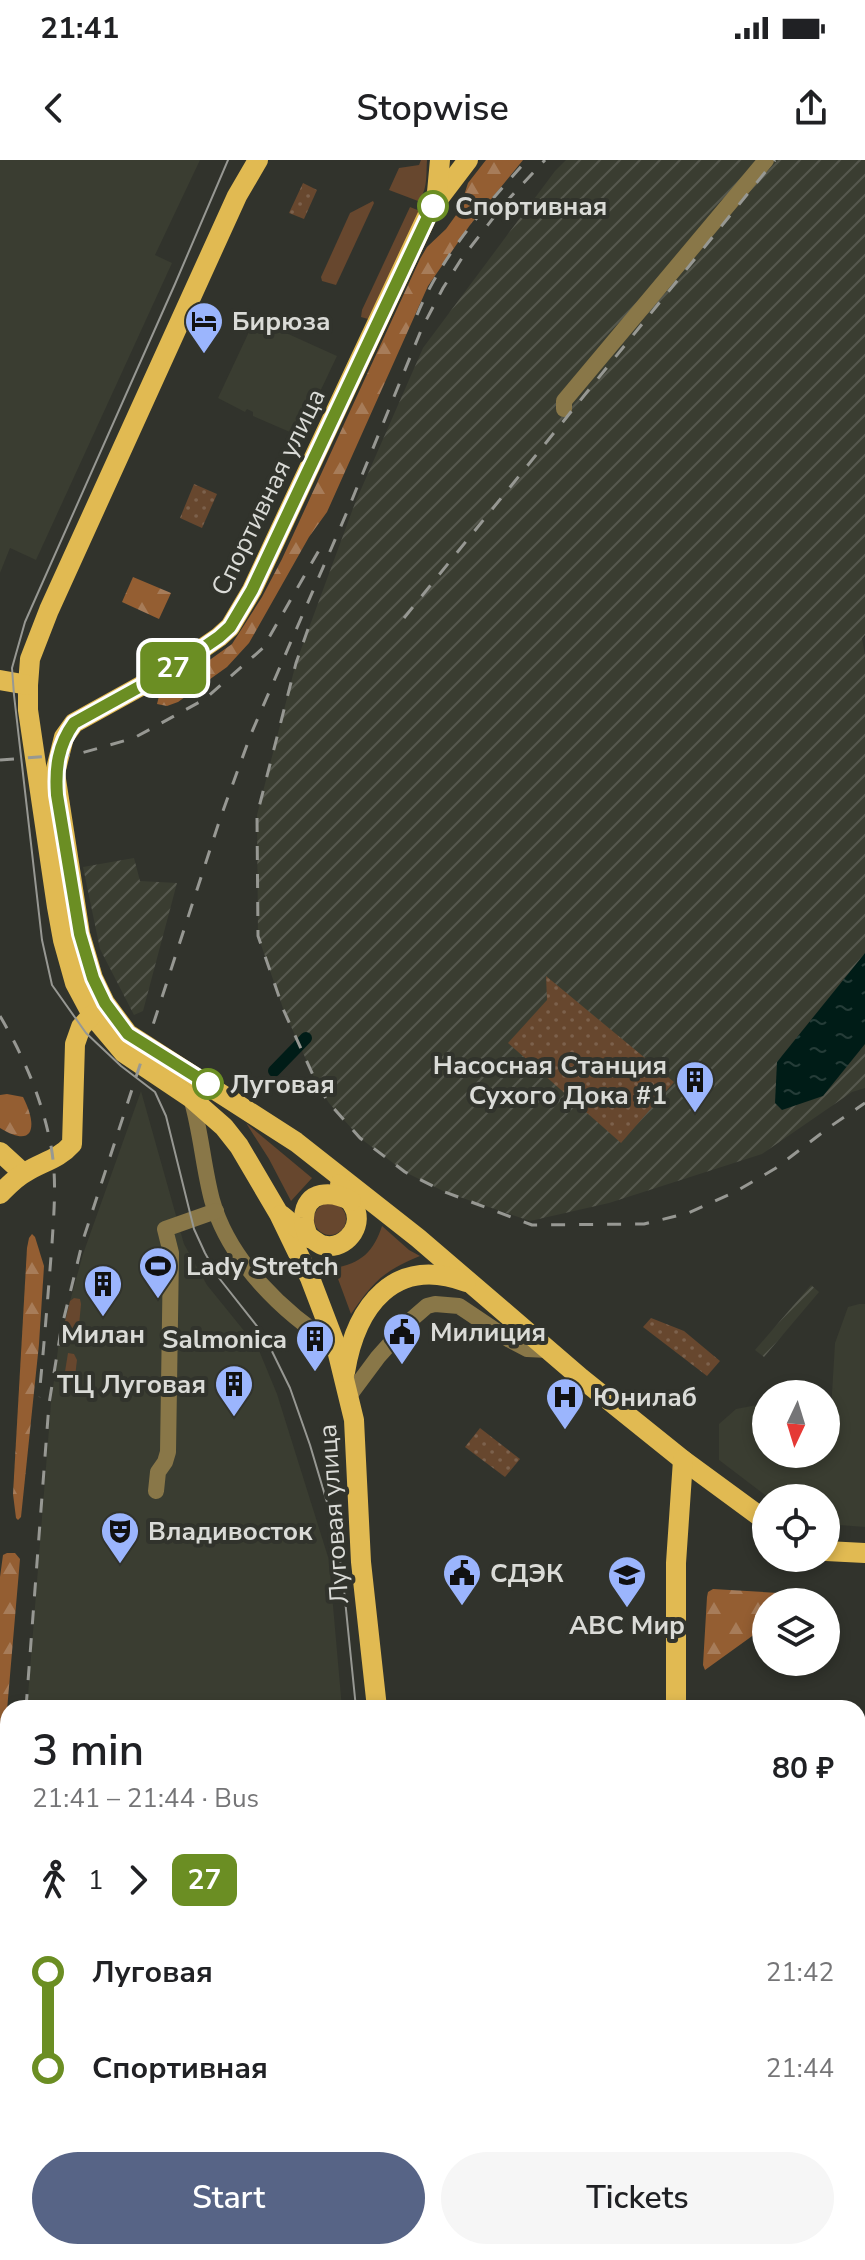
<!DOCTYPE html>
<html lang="en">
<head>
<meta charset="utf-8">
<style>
	body { margin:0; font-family:"Nunito Sans",sans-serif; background:#f6f6f6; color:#202124; height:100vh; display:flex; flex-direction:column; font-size:30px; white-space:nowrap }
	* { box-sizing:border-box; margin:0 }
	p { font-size:26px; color:#757577 }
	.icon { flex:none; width:44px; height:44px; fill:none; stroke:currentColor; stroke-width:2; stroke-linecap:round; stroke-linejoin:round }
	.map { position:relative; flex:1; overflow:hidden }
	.details { position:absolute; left:0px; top:1540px; width:866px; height:560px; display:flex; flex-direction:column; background:#fff; border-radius:24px 24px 0 0; box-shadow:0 4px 12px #0003 }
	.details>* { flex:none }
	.badge { padding:0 16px; border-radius:12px; font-size:28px; line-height:52px }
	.needle { width:52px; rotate:184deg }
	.buttons { position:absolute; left:752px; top:1220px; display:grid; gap:16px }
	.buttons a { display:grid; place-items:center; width:88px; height:88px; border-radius:50%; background:#fff; box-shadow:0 4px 12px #0003; font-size:40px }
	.map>.badge { position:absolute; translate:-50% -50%; box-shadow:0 0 0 4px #fff }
	.legs { display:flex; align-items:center; gap:12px; height:88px; padding:0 32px; font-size:26px }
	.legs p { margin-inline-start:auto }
	.head { display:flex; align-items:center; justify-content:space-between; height:136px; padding:0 32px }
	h1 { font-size:44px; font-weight:600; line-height:60px }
	.button { display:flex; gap:16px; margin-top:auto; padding:16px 32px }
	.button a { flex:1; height:92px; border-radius:48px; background:#576486; color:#fff; font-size:32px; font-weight:600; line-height:92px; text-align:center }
	.button a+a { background:#f6f6f6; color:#202124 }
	ul { padding:0 32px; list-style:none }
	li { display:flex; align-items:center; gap:28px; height:96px; font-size:30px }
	li i { display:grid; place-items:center; width:12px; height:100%; margin:0 10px; background:currentColor }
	li i::after { content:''; width:20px; height:20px; margin:-10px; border:6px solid; border-radius:50%; background:#fff }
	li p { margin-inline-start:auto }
	li:first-child i { background:linear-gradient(#0000 50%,currentColor 0) }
	li:last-child i { background:linear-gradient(currentColor 50%,#0000 0) }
	.status { display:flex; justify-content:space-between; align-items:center; height:56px; padding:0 40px; background:#fff; direction:ltr }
	.status svg { height:22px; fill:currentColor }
	header { display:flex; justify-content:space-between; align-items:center; height:104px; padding:0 32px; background:#fff; font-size:36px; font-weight:600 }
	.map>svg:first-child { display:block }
</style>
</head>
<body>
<div class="status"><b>21:41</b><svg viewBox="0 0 49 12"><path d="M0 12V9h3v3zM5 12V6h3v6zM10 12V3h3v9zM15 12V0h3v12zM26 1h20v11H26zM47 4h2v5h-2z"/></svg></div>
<header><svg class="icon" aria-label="back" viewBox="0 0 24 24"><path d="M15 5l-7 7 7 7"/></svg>Stopwise<svg class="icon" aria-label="share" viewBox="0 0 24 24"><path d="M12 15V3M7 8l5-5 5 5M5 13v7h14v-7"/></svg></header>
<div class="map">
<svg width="865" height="2100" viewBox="0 0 865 2100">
	<defs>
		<pattern id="industrial-furrows" width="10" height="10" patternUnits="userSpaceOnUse" patternTransform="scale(2)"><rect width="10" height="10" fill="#3a3d31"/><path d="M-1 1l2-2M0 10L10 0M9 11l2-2" fill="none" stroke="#56584e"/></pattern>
		<pattern id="forest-firs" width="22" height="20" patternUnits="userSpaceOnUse" patternTransform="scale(2)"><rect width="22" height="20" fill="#945e32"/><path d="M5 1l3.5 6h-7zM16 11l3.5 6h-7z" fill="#a77c59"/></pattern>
		<pattern id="park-dots" width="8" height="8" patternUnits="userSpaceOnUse" patternTransform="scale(2)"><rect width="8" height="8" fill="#67472e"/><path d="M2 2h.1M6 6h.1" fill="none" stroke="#7c614c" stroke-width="1.8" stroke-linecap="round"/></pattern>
		<pattern id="water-ripples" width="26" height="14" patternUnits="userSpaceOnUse" patternTransform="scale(2)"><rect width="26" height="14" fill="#001c17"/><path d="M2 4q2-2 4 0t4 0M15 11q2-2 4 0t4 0" fill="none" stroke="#253c38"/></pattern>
	</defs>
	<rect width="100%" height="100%" fill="#31332c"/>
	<g fill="#3a3d31">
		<path d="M0 0H200L155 95 172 103 36 400 10 388 0 413Z"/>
		<path d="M255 159 337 196 299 276 253 256V252L247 249 245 252 218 238Z"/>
		<path d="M141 931 184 1084 207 1125 258 1188 277 1234 329 1400 342 1548H27L51 1243 59 1181 83 1094Z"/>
		<path d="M859 1144H865V1367L826 1364V1338H769L719 1300V1264L736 1249 762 1244H766V1294H826V1250H831L835 1183 848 1147Z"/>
		<path d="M865 1684V1829L858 1816V1685Z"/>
		<path d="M150 2092H338L334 2100H156Z"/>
	</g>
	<g fill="url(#industrial-furrows)">
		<path d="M566 0H865V475L862 479 865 495V928L852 932 762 994 609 1043 530 1061 445 1032 405 1012 360 978 329 943 318 926 284 851 258 776 257 655 296 503 355 343 423 188 555 11Z"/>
		<path d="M134 698 140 721 177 723 143 851 134 855 100 789 83 707Z"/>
		<path d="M811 1125 819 1132 764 1197 755 1190Z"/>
		<path d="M0 1850 8 1854V1896L0 1892Z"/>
	</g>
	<g fill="#67472e">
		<path d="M421 0H427C426 14 428 31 418 41L389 30 399 8 419 5Z"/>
		<path d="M373 41 374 43 336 125 322 121 321 117 350 53Z"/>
		<path d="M410 47 420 51 368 159 361 157 362 150Z"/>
		<path d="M246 963 312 1018 291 1041 269 999Z"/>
		<circle cx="330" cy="1059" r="16"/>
		<path d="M382 1066 409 1090 420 1096C383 1111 373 1122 351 1154L334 1108C361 1104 374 1091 382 1066Z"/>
		<path d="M74 1138 80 1139 81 1144 78 1176 73 1180 64 1178 62 1174 70 1141Z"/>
		<path d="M68 1193 74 1194 77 1200 74 1225 63 1224Z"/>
	</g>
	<g fill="url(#forest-firs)">
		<path d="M486 0H523L470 65 428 126 327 352 309 377 249 483 227 507 178 542 167 546 157 544 159 536 232 484 262 437 282 399 420 99 427 87 446 69 459 51 468 23Z"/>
		<path d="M133 417 171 433 159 459 122 442Z"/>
		<path d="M7 934 23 937C37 964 36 990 0 968V935Z"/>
		<path d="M32 1074 35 1077 44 1106 39 1184 21 1357 18 1360 16 1358 13 1334 27 1088 29 1078Z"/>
		<path d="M7 1393H15L20 1399 4 1585C12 1634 5 1683 4 1733 3 1765 8 1798 8 1831L3 1833 0 1830V1417L3 1395Z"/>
		<path d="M713 1429 795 1434 799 1438 797 1442H766V1466L705 1510 703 1505 707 1437 708 1432Z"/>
		<path d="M858 2057 865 2060V2100H817L783 2092H858Z"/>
	</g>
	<g fill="url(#park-dots)">
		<path d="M303 23 317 30 304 59 289 53Z"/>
		<path d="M194 324 217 334 202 368 180 358Z"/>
		<path d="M546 816 674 922 621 983 508 883 547 840Z"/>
		<path d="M651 1158 684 1171 720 1201 707 1216 643 1167Z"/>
		<path d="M480 1268 520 1299 505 1317 465 1287Z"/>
	</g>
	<path fill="url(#water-ripples)" d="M865 793V884L823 936 782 950 775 943 777 902Z"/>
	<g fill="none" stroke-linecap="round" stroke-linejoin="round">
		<path stroke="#001c17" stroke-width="12" d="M274 911 306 878"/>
		<g stroke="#897748" stroke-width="16">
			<path d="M564 249V241L766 0"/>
			<path d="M191 938C201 971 203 1006 212 1040 229 1101 284 1154 336 1186"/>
			<path d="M349 1236 378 1197 412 1159 427 1146 435 1144 459 1146 510 1180 527 1189 548 1190"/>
			<path d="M156 1331 158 1312 165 1302 168 1292 171 1093 165 1069 216 1051"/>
			<path d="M858 1853 865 1852"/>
		</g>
		<g stroke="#e1ba52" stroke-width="20">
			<path d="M258 0 237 36 49 450 30 499 28 525V550L57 747 63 780 75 823 92 855 124 893 191 938 224 967 239 986 279 1054 310 1118 336 1186 354 1260 361 1402 377 1548"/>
			<path d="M468 0 430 50 252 430 230 467 219 477 177 506 74 563 64 577 55 613 80 774 93 818 105 843 128 874 296 982 418 1078 581 1218 683 1300 766 1361"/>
			<path d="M436 43 440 0"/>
			<path d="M0 520 28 525"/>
			<path d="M0 992 23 1013"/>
			<path d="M0 1034C8 1026 16 1017 26 1012 42 1002 59 999 72 984L75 884 81 867 92 855"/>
			<path d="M281 1055C290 1062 314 1082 322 1085 342 1091 361 1071 356 1052 353 1042 344 1033 340 1024"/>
			<path d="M308 1078C307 1071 303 1065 304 1058 305 1029 333 1031 351 1041"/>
			<path d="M345 1212C356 1146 394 1095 466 1122"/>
			<path d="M826 1391 865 1393"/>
			<path d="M676 1548V1403L683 1300"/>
			<path d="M858 1590H865"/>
			<path d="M375 2100 378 2092"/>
		</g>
		<g stroke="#979893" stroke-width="2">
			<path d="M228 0 175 124 25 462 12 508 14 535 42 780 52 825 86 873 121 906 155 932 166 956 194 1069 205 1093 219 1118 264 1175 290 1228 310 1285 329 1349 342 1410 356 1548"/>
			<path d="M350 2100 353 2092"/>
		</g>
		<g stroke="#979893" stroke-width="3" stroke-dasharray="14 14" stroke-linecap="butt">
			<path d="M417 155C442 95 484 48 527 0"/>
			<path d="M404 458 775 0"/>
			<path d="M308 469 296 503 257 655 258 776 284 851 318 926 329 943 360 978 405 1012 445 1032 532 1065 644 1064 688 1053 735 1032 776 1008 831 966 865 943"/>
			<path d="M0 600 78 594 134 578 205 539 263 488 322 385"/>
			<path d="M0 856C24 897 42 939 51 986 57 1019 54 1051 52 1084 48 1135 44 1186 39 1237"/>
			<path d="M26 1548 49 1244 61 1170 83 1080 220 659 251 574 347 352 422 168 443 128 462 98 505 43 545 0"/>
			<path d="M136 2092 144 2100"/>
		</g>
	</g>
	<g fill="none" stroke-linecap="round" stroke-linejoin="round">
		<defs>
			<path id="line-1" d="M208 924 128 874 105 843 93 818 80 774 57 635C55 608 58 585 74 563L177 506 219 477 230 467 252 430 433 46"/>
		</defs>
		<use href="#line-1" stroke="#fff" stroke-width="18"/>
		<use href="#line-1" stroke="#6b8e23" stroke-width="12"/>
	</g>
	<defs>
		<symbol id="hotel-pin" viewBox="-11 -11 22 30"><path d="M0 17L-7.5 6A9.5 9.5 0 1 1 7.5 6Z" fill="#9bb5fd" stroke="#31332c"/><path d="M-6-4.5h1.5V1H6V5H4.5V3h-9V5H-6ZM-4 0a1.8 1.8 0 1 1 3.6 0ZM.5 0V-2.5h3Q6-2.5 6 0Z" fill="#111"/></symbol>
		<symbol id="building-pin" viewBox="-11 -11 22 30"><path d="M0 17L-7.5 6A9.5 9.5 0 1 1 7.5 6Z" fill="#9bb5fd" stroke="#31332c"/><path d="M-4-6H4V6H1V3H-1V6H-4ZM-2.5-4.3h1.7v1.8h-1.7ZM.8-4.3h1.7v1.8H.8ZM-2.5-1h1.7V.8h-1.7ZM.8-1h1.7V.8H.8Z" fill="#111"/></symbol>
		<symbol id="stadium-pin" viewBox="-11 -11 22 30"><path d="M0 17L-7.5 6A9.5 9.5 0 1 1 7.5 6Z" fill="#9bb5fd" stroke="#31332c"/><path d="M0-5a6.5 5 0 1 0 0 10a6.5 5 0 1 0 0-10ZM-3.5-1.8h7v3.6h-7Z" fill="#111"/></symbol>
		<symbol id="civic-pin" viewBox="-11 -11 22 30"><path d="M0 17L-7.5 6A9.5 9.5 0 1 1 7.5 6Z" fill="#9bb5fd" stroke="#31332c"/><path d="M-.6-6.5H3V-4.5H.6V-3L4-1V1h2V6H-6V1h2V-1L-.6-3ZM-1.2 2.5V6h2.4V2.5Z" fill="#111"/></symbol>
		<symbol id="hospital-pin" viewBox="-11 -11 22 30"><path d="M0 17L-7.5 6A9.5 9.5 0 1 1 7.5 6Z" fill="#9bb5fd" stroke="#31332c"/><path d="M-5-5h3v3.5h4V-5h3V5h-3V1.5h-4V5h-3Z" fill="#111"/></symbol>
		<symbol id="theatre-pin" viewBox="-11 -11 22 30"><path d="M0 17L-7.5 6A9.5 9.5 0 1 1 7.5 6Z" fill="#9bb5fd" stroke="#31332c"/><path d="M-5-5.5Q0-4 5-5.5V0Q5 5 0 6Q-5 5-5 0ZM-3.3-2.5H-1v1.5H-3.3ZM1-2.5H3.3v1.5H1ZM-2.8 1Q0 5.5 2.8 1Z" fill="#111"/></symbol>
		<symbol id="school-pin" viewBox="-11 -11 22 30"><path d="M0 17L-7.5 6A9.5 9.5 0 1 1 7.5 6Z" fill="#9bb5fd" stroke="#31332c"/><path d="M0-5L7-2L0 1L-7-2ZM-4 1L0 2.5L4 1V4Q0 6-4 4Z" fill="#111"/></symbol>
	</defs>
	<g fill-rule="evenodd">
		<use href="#hotel-pin" x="182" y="139" width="44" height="60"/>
		<use href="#building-pin" x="673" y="898" width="44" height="60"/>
		<use href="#stadium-pin" x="136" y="1084" width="44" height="60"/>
		<use href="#building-pin" x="81" y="1102" width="44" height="60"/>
		<use href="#civic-pin" x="380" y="1150" width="44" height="60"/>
		<use href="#building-pin" x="293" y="1157" width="44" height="60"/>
		<use href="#building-pin" x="212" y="1202" width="44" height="60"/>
		<use href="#hospital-pin" x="543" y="1215" width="44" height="60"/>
		<use href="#theatre-pin" x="98" y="1349" width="44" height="60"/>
		<use href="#civic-pin" x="440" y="1391" width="44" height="60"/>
		<use href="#school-pin" x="605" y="1393" width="44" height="60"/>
	</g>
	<g fill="#fff" stroke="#6b8e23" stroke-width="4">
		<circle cx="433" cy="46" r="14"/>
		<circle cx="208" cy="924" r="14"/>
	</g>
	<g text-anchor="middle" stroke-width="8" stroke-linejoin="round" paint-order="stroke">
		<g font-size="26" font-weight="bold" fill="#dadbd7" stroke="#31332c" text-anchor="start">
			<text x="455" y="55">Спортивная</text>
			<text x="230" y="933">Луговая</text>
		</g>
		<g font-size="26" font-weight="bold" fill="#dadbd7" stroke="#31332c" text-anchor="start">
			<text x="232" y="170">Бирюза</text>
			<text x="667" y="914" text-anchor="end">Насосная Станция<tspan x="667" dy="30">Сухого Дока #1</tspan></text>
			<text x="186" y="1115">Lady Stretch</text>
			<text x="430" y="1181">Милиция</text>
			<text x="103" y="1183" text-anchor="middle">Милан</text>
			<text x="287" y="1188" text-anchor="end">Salmonica</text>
			<text x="206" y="1233" text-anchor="end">ТЦ Луговая</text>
			<text x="593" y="1246">Юнилаб</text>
			<text x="148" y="1380">Владивосток</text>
			<text x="490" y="1422">СДЭК</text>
			<text x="627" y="1474" text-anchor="middle">ABC Мир</text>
		</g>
		<g font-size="26" fill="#dadbd7" stroke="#31332c">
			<text transform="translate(268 332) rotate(-64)" y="9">Спортивная улица</text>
			<text transform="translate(333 1354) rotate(-94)" y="9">Луговая улица</text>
		</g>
	</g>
</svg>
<div class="buttons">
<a><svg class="needle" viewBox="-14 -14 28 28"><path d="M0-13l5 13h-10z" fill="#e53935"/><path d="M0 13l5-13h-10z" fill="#757577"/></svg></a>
<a><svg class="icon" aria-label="locate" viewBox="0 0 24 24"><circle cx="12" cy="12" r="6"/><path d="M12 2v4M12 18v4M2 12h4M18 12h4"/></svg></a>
<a><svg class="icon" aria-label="layers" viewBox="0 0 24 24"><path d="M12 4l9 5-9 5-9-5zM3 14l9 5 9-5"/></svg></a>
</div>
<b class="badge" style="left:173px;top:508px;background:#6b8e23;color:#fff">27</b>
<section class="details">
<div class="head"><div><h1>3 min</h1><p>21:41 – 21:44 · Bus</p></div><b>80 ₽</b></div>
<div class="legs"><svg class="icon" aria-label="walk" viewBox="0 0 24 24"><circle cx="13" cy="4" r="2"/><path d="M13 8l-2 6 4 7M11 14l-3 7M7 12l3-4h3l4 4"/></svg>1<svg class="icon" aria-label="forward" viewBox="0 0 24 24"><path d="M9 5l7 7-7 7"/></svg><b class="badge" style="background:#6b8e23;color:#fff">27</b></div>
<ul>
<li><i style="color:#6b8e23"></i><b>Луговая</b><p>21:42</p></li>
<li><i style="color:#6b8e23"></i><b>Спортивная</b><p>21:44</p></li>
</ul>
<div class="button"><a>Start</a><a>Tickets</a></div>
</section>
</div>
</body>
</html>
